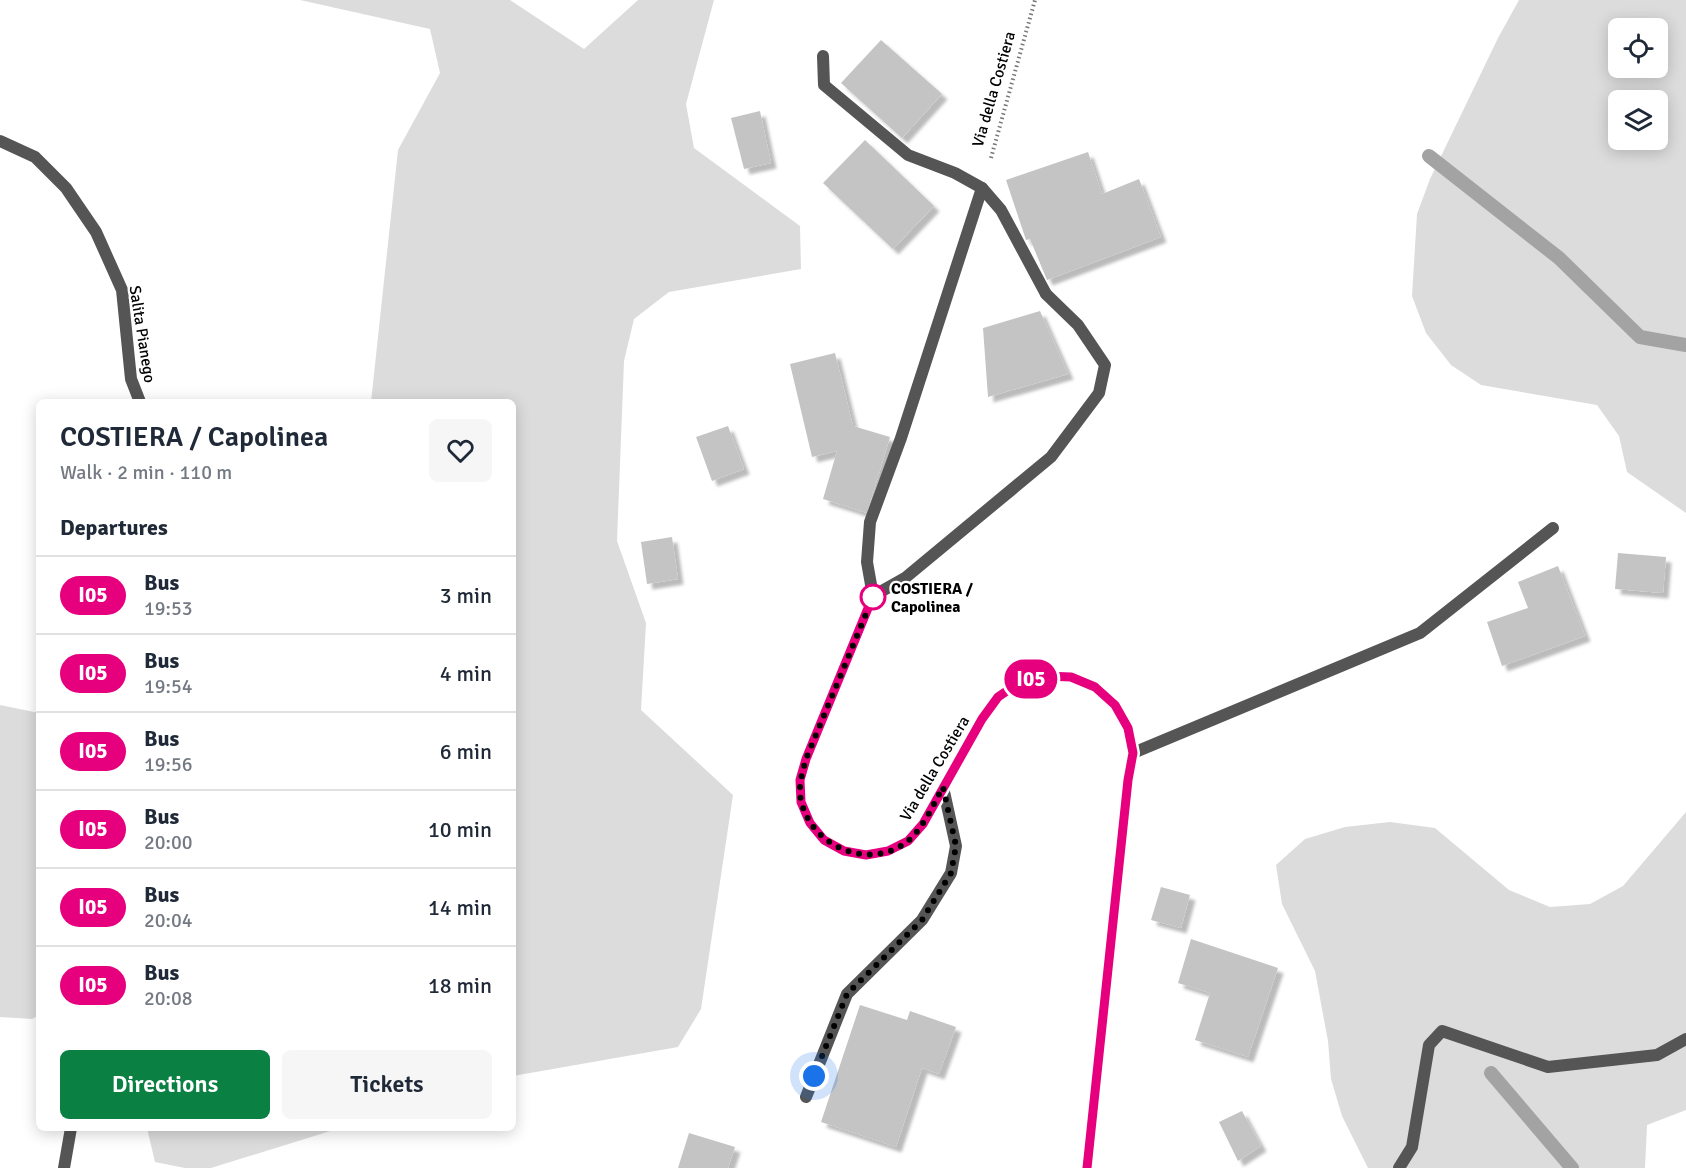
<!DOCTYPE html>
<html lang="en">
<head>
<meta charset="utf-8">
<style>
	body { margin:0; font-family:Signika,sans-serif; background:#f6f6f7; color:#1f2937; height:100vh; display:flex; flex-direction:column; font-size:22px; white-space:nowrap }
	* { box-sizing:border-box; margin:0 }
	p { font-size:20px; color:#747a83 }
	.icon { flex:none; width:33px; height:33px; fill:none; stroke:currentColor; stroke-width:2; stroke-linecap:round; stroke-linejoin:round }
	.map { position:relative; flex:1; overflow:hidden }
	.side { position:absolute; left:36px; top:399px; width:480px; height:732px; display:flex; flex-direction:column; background:#fff; border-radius:9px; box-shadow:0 3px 15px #0003 }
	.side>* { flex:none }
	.badge { padding:0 12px; border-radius:20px; font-size:21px; line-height:39px }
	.buttons { position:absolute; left:1608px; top:18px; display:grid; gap:12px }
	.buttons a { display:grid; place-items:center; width:60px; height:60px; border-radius:9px; background:#fff; box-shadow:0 3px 15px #0003; font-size:30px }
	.you { position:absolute; width:30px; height:30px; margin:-15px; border:4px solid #fff; border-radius:50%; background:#1a73e8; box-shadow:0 0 0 9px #1a73e833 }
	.map>.badge { position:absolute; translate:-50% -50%; box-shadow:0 0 0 3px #fff }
	h2 { padding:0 24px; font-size:22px; line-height:54px }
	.round { display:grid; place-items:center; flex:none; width:63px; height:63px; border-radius:9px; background:#f6f6f7 }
	.summary { display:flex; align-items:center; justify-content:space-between; height:102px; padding:0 24px }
	h1 { font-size:28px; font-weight:600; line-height:45px }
	.button { display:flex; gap:12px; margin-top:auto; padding:12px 24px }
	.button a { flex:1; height:69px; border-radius:9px; background:#0b8043; color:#fff; font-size:24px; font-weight:600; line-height:69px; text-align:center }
	.button a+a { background:#f6f6f7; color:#1f2937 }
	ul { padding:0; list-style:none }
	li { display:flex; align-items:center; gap:18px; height:78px; padding:0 24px; border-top:2px solid #e0e1e3 }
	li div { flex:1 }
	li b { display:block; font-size:22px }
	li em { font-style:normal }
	li .badge { min-width:66px; font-weight:700; text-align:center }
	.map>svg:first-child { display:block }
</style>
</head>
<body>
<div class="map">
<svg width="1686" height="1168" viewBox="0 0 1686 1168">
	<defs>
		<filter id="shadow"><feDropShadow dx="5.5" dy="5.5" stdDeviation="1.5" flood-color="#0004"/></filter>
	</defs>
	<rect width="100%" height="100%" fill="#fff"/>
	<g fill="#dcdcdc" fill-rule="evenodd">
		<path d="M300 0H510L584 49 638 0H714L686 104 694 148 800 226 801 269 669 292 634 319 624 361 617 541 646 623 641 710 733 795 701 1009 678 1047 513 1076V402H371L398 150 440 73 430 29Z"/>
		<path d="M1519 0H1686V513L1627 472 1619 436 1597 405 1481 385 1451 365 1426 333 1412 296 1417 214 1430 179 1498 38ZM1658 28V68H1618V28ZM1658 100V140H1618V100Z"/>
		<path d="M0 705 39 713V1015L32 1019 0 1017Z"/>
		<path d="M1686 812V1110L1647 1125 1645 1168H1368L1342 1116 1331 1079 1328 1041 1315 971 1282 904 1276 865 1305 839 1345 827 1390 822 1435 828 1509 890 1550 907 1590 904 1623 886Z"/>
		<path d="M147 1128H340L211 1168H185L155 1162Z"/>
	</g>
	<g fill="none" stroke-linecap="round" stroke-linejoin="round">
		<g stroke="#a3a3a3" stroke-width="14">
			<path d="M1429 156 1559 258 1640 337 1686 345"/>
			<path d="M1491 1073 1572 1168"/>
		</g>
	</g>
	<g fill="#c4c4c4" filter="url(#shadow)">
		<path d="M881 40 942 94 902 138 841 83Z"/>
		<path d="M760 111 771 163 744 169 731 118Z"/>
		<path d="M865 140 934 206 893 249 823 183Z"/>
		<path d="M1088 152 1102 194 1139 179 1161 237 1047 280 1030 239 1026 240 1006 180Z"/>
		<path d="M1040 311 1068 374 988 397 983 328Z"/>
		<path d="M835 353 853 426 890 437 867 513 823 499 837 451 812 457 790 364Z"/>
		<path d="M728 426 744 469 712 481 696 437Z"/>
		<path d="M672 537 678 579 647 584 641 542Z"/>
		<path d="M1618 553 1666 557 1663 593 1615 589Z"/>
		<path d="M1558 566 1585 636 1502 666 1487 622 1528 608 1518 582Z"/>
		<path d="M1161 887 1190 895 1181 928 1151 920Z"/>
		<path d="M1191 939 1278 968 1248 1057 1195 1040 1210 993 1178 983Z"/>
		<path d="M860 1005 907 1020 910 1011 956 1027 939 1074 922 1068 896 1147 821 1122Z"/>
		<path d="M1242 1111 1261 1146 1238 1161 1219 1122Z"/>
		<path d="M689 1133 735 1147 728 1168H678Z"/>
	</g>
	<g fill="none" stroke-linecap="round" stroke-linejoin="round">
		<path stroke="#777" stroke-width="4" stroke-dasharray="1.5 3" stroke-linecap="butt" d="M991 158 1035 0"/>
		<g stroke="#555" stroke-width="12">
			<path d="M823 56 824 85 908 155 955 173 982 188 1001 210 1046 294"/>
			<path d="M873 596 867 562 870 522 901 438 982 188"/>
			<path d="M806 1097 847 994 922 920 951 873 956 846 943 787"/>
		</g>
		<g stroke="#555" stroke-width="12">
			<path d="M0 141 35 157 66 188 96 232 122 290 131 379 140 402"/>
			<path d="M1046 294 1078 325 1105 365 1099 393 1051 457 905 578 873 596 806 759 800 780 801 802 810 823 824 840 844 851 866 855 888 851 908 841 923 824 982 719 998 697 1020 683 1045 676 1071 677 1095 687 1115 705 1128 728 1133 753 1128 780 1087 1168"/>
			<path d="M1133 753 1420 633 1553 528"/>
			<path d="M64 1168 71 1128"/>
			<path d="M1399 1168 1412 1147 1429 1045 1442 1031 1548 1067 1657 1055 1686 1039"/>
		</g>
	</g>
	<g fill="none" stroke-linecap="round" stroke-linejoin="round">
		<defs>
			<path id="line" d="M873 596 806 759 800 780 801 802 810 823 824 840 844 851 866 855 888 851 908 841 923 824 982 719 998 697 1020 682 1045 676 1071 677 1095 687 1115 705 1128 728 1133 753 1128 780 1087 1168"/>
		</defs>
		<use href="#line" stroke="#fff" stroke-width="14"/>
		<use href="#line" stroke="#e6007e" stroke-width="9"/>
		<path stroke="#000" stroke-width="6" stroke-dasharray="0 10.8" d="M814 1076 847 994 922 920 951 873 956 846 943 787C933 805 924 827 908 841 870 871 814 848 802 804 797 789 802 774 806 759L873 597"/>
	</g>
	<circle fill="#fff" stroke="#e6007e" stroke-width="3" cx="873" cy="597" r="12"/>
	<g text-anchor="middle" stroke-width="4.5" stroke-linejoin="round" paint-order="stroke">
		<g font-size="16" fill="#000" stroke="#fff">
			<text transform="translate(993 89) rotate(-74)" y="6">Via della Costiera</text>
			<text transform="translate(143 334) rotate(81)" y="6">Salita Pianego</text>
			<text transform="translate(934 768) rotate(-59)" y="6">Via della Costiera</text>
		</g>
		<g font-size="16" font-weight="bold" fill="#000" stroke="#fff" text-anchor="start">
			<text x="891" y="594">COSTIERA /<tspan x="891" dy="18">Capolinea</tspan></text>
		</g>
	</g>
</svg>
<div class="buttons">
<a><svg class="icon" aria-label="locate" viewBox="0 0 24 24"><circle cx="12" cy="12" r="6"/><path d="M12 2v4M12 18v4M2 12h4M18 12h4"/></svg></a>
<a><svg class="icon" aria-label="layers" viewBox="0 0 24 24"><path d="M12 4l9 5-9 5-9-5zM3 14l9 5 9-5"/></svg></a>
</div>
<div class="you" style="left:814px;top:1076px"></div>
<b class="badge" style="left:1031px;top:679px;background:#e6007e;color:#fff">I05</b>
<section class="side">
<div class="summary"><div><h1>COSTIERA / Capolinea</h1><p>Walk · 2 min · 110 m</p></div><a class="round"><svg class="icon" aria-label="heart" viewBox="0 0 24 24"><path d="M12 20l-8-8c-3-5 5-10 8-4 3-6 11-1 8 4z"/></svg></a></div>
<h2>Departures</h2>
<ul>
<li><span class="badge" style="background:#e6007e;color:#fff">I05</span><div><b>Bus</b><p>19:53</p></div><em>3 min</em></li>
<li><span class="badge" style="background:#e6007e;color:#fff">I05</span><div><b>Bus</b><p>19:54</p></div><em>4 min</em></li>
<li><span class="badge" style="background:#e6007e;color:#fff">I05</span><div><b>Bus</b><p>19:56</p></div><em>6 min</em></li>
<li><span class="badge" style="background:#e6007e;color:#fff">I05</span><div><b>Bus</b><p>20:00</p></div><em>10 min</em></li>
<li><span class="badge" style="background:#e6007e;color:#fff">I05</span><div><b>Bus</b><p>20:04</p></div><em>14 min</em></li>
<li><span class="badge" style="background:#e6007e;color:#fff">I05</span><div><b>Bus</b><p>20:08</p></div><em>18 min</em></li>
</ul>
<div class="button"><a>Directions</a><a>Tickets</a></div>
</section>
</div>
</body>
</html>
